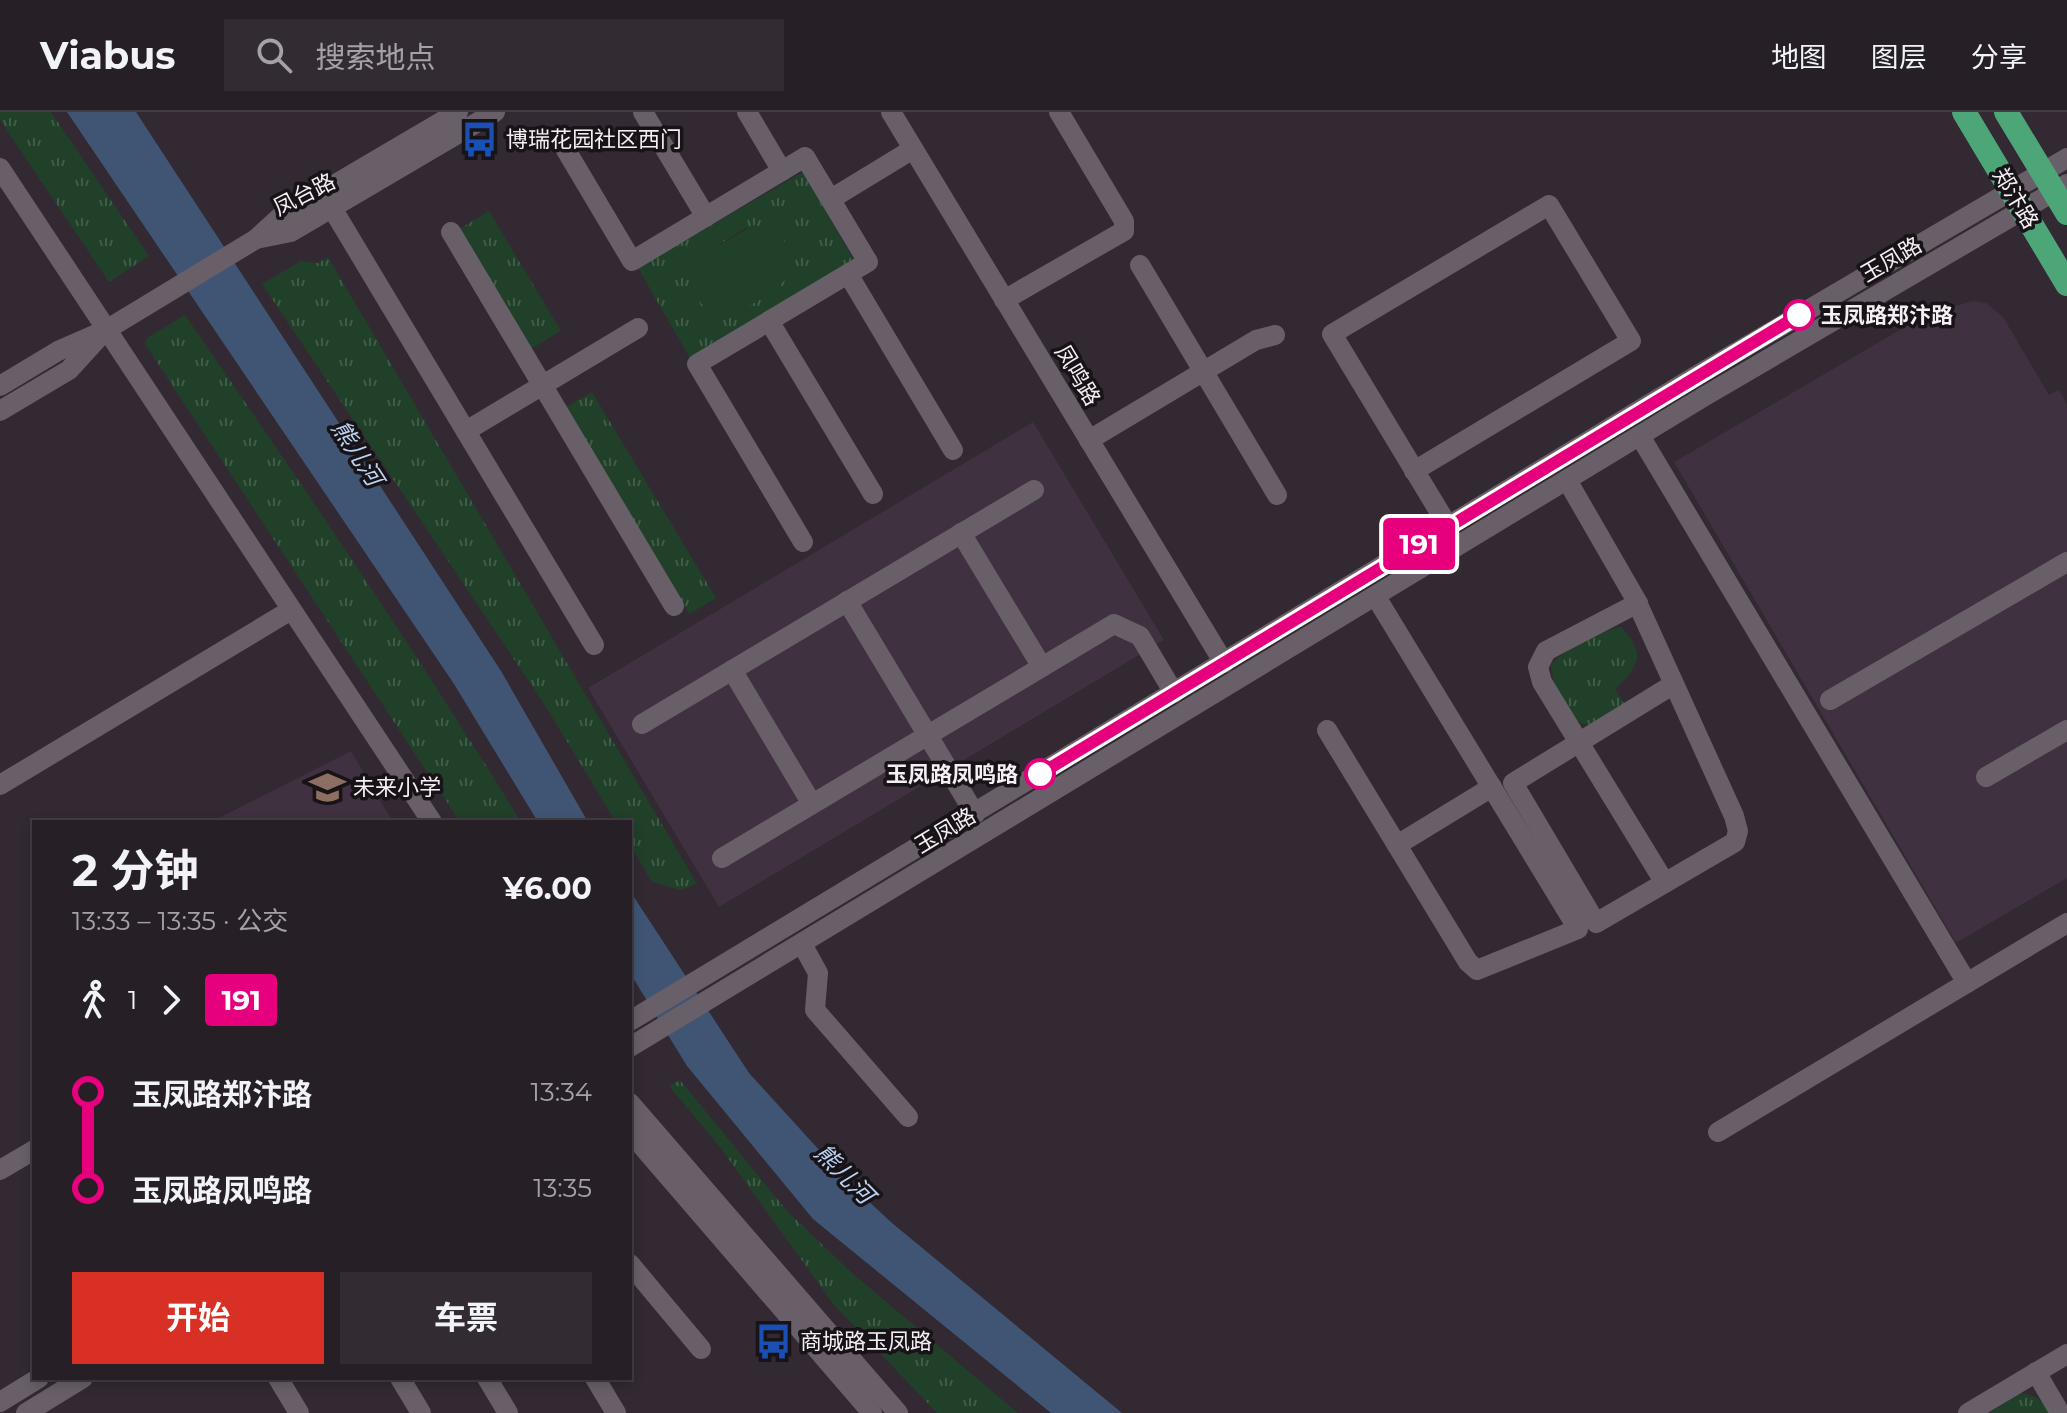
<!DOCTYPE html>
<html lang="zh">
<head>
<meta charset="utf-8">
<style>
	body { margin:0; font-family:Montserrat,"Noto Sans SC",sans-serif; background:#322c32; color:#f1f3f6; height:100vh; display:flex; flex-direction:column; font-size:30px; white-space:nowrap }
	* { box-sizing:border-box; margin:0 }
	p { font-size:26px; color:#a4a2a7 }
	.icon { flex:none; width:44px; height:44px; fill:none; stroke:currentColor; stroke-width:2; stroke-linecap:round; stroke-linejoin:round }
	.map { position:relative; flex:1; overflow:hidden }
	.drawer { position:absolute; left:32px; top:708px; width:600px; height:560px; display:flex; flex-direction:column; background:#261f26; border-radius:0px; box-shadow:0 4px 12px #0003,0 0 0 2px #423d43 }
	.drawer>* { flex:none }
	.badge { padding:0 16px; border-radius:6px; font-size:28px; line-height:52px }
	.map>.badge { position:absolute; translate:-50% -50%; box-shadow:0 0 0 4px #fff }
	.legs { display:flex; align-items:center; gap:12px; height:88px; padding:0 40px; font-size:26px }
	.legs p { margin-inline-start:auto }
	.summary { display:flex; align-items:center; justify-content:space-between; height:136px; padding:0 40px }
	h1 { font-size:44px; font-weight:700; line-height:60px }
	.cta { display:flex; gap:16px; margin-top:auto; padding:16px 40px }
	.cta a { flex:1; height:92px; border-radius:0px; background:#d93025; color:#fff; font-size:32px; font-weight:700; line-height:92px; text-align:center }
	.cta a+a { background:#322c32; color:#f1f3f6 }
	ul { padding:0 40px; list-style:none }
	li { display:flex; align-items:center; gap:28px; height:96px; font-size:30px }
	li i { display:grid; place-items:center; width:12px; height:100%; margin:0 10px; background:currentColor }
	li i::after { content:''; width:20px; height:20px; margin:-10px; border:6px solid; border-radius:50%; background:#261f26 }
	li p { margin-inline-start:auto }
	li:first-child i { background:linear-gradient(#0000 50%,currentColor 0) }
	li:last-child i { background:linear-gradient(currentColor 50%,#0000 0) }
	header { display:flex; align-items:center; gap:48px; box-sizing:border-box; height:112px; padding:0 40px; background:#261f26; border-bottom:2px solid #423d43 }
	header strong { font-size:38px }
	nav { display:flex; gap:44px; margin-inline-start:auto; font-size:28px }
	.search { width:560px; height:72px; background:#322c32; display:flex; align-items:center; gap:20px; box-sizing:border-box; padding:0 28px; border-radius:0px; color:#a4a2a7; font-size:30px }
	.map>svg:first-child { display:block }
</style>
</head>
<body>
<header>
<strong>Viabus</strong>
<div class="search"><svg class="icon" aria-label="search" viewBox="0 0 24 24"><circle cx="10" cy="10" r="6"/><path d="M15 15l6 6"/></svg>搜索地点</div>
<nav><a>地图</a><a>图层</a><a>分享</a></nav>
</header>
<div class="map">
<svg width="2067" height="1301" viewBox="0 0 2067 1301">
	<defs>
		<pattern id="grass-tufts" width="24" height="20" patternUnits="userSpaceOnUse" patternTransform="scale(2)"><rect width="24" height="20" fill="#204029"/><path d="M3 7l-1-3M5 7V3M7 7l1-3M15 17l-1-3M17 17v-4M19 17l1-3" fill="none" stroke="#415c49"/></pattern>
	</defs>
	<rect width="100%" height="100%" fill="#322932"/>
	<g fill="#3f313f">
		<path d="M1973 189 1986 191 2003 205 2049 283 2059 278 2067 292V766L1956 831 1674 350 1927 202Z"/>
		<path d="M1033 310 1164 528 719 795 588 576Z"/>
		<path d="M351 639 393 710H211Z"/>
	</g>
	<g fill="url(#grass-tufts)" fill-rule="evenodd">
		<path d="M0 0H51L149 144 109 170 0 8Z"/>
		<path d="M803 60 856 152 691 248 638 156ZM747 115 734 201 721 204 690 153 693 149Z"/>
		<path d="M489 99 561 219 529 238 458 118Z"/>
		<path d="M328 145 697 772 680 778 652 770 630 733V710H616L544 592 262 172 301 149 318 151Z"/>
		<path d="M185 203C300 370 415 537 521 710H460L145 232 147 226Z"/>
		<path d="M592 280 716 486 689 502 566 295Z"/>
		<path d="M1621 515C1647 542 1639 555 1615 577L1625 593 1592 613 1582 612 1576 607 1554 572 1551 553C1561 539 1605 517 1621 515Z"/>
		<path d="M680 968 788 1100 853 1162 1018 1301H937L834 1193 720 1035 669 974Z"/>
		<path d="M2019 1281C2035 1282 2042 1288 2051 1301H1990Z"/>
	</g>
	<path fill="#204029" d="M754 113 779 121C785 131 795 142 793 155 792 170 743 200 729 203 722 205 716 202 710 201 696 188 682 167 693 148Z"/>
	<g fill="#3f5573">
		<path d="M67 0H136L501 559 588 710H538L454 572Z"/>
		<path d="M630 779 749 961 851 1073 892 1111 1122 1301H1051L813 1107 687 954 630 861Z"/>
	</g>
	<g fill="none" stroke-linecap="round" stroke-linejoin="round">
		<g stroke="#695f69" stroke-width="20">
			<path d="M643 0 706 105"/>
			<path d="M747 0 782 59"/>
			<path d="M891 0 1224 551"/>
			<path d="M560 28 632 149 805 45 868 150 697 252 803 430"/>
			<path d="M0 56 432 710"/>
			<path d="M831 87 913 37"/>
			<path d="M332 96 594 533"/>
			<path d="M451 120 674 494"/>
			<path d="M256 127 291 120 495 0"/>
			<path d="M1140 153 1277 383"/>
			<path d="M848 162 953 338"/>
			<path d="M1004 188 1124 119V109L1059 0"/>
			<path d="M769 209 873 382"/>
			<path d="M0 274 58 239 106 218 256 127 281 104 458 0"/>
			<path d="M0 299 69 258 100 224"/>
			<path d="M466 319 638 216"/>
			<path d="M1640 324 1967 871"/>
			<path d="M1089 328 1256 228 1275 223"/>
			<path d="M1414 359 1631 229 1549 93 1332 222 1448 414"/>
			<path d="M1567 368 1635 486 1734 704 1738 719 1735 730 1596 811 1513 671 1674 572"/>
			<path d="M961 421 1042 555"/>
			<path d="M847 489 975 702"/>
			<path d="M1638 491 1546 539 1538 555 1542 570 1665 771"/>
			<path d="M732 558 812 692"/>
			<path d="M1830 588 2067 450"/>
			<path d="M642 612 1034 378"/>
			<path d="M1327 618 1468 850 1477 858 1578 817 1376 485"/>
			<path d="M1986 665 2067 618"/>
			<path d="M0 673 291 498"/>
			<path d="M1397 733 1492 675"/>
			<path d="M722 746 1114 512 1140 524 1174 581"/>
			<path d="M802 832 818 861 815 898 908 1005"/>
			<path d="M630 909 1694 265 2067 46"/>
			<path d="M630 935 1705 284 2067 72"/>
			<path d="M630 991 898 1301"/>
			<path d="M630 1020 872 1301"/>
			<path d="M1718 1020 2067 811"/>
			<path d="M0 1058 34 1038"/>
			<path d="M630 1152 701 1237"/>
			<path d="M2036 1260 2060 1301"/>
			<path d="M278 1266 299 1301"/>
			<path d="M400 1266 421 1301"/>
			<path d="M487 1266 508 1301"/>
			<path d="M595 1266 616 1301"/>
			<path d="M0 1290 39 1266"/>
			<path d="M26 1301 83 1266"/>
			<path d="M1968 1301 2067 1242"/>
		</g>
		<g stroke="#4da677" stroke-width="24">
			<path d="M1964 0 2067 172"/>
			<path d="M2006 0 2067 101"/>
		</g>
	</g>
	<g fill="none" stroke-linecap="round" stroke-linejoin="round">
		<defs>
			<path id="line-1" d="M1040 662 1799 203"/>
		</defs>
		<use href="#line-1" stroke="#fff" stroke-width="18"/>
		<use href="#line-1" stroke="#e6007e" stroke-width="12"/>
	</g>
	<defs>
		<symbol id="bus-bare" viewBox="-9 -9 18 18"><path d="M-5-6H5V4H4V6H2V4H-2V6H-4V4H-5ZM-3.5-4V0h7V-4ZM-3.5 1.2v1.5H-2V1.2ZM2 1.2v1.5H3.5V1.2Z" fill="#1a4fb4" stroke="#171317" stroke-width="2.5" paint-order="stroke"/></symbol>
		<symbol id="school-bare" viewBox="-9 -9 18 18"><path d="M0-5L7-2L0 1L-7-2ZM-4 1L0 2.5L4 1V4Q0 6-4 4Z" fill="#8d6e63" stroke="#171317" stroke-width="2.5" paint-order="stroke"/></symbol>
	</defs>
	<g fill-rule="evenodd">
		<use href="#bus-bare" x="454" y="2" width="51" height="51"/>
		<use href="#school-bare" x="302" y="650" width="51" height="51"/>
		<use href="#bus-bare" x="748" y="1204" width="51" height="51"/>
	</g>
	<g fill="#fff" stroke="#e6007e" stroke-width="4">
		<circle cx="1799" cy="203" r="14"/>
		<circle cx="1040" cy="662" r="14"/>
	</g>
	<g text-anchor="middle" stroke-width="7" stroke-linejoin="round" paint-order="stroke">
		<g font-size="22" fill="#f5eff5" stroke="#171317" text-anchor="start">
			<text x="506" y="35">博瑞花园社区西门</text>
			<text x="353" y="683">未来小学</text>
			<text x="800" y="1237">商城路玉凤路</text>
		</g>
		<g font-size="22" fill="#f5eff5" stroke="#171317">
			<text transform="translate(304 82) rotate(-27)" y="8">凤台路</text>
			<text transform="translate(2016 86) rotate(59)" y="8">郑汴路</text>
			<text transform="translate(1891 147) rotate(-30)" y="8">玉凤路</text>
			<text transform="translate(1078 263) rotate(59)" y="8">凤鸣路</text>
			<text transform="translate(945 718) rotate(-31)" y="8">玉凤路</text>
		</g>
		<g font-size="22" font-weight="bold" fill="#f5eff5" stroke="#171317" text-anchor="start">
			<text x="1821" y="211">玉凤路郑汴路</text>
			<text x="1018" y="670" text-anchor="end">玉凤路凤鸣路</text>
		</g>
		<g font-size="24" font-style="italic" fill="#bcd3f4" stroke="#171317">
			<text transform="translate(357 341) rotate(57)" y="8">熊儿河</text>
			<text transform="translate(844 1062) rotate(45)" y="8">熊儿河</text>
		</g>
	</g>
</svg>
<b class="badge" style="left:1419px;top:432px;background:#e6007e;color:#fff">191</b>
<section class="drawer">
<div class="summary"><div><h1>2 分钟</h1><p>13:33 – 13:35 · 公交</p></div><b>¥6.00</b></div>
<div class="legs"><svg class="icon" aria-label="walk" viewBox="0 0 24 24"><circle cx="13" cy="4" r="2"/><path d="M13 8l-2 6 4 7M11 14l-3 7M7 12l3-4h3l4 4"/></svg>1<svg class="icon" aria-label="forward" viewBox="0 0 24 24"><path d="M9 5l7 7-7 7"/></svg><b class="badge" style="background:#e6007e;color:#fff">191</b></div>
<ul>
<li><i style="color:#e6007e"></i><b>玉凤路郑汴路</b><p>13:34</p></li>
<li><i style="color:#e6007e"></i><b>玉凤路凤鸣路</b><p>13:35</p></li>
</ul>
<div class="cta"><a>开始</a><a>车票</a></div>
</section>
</div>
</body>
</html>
